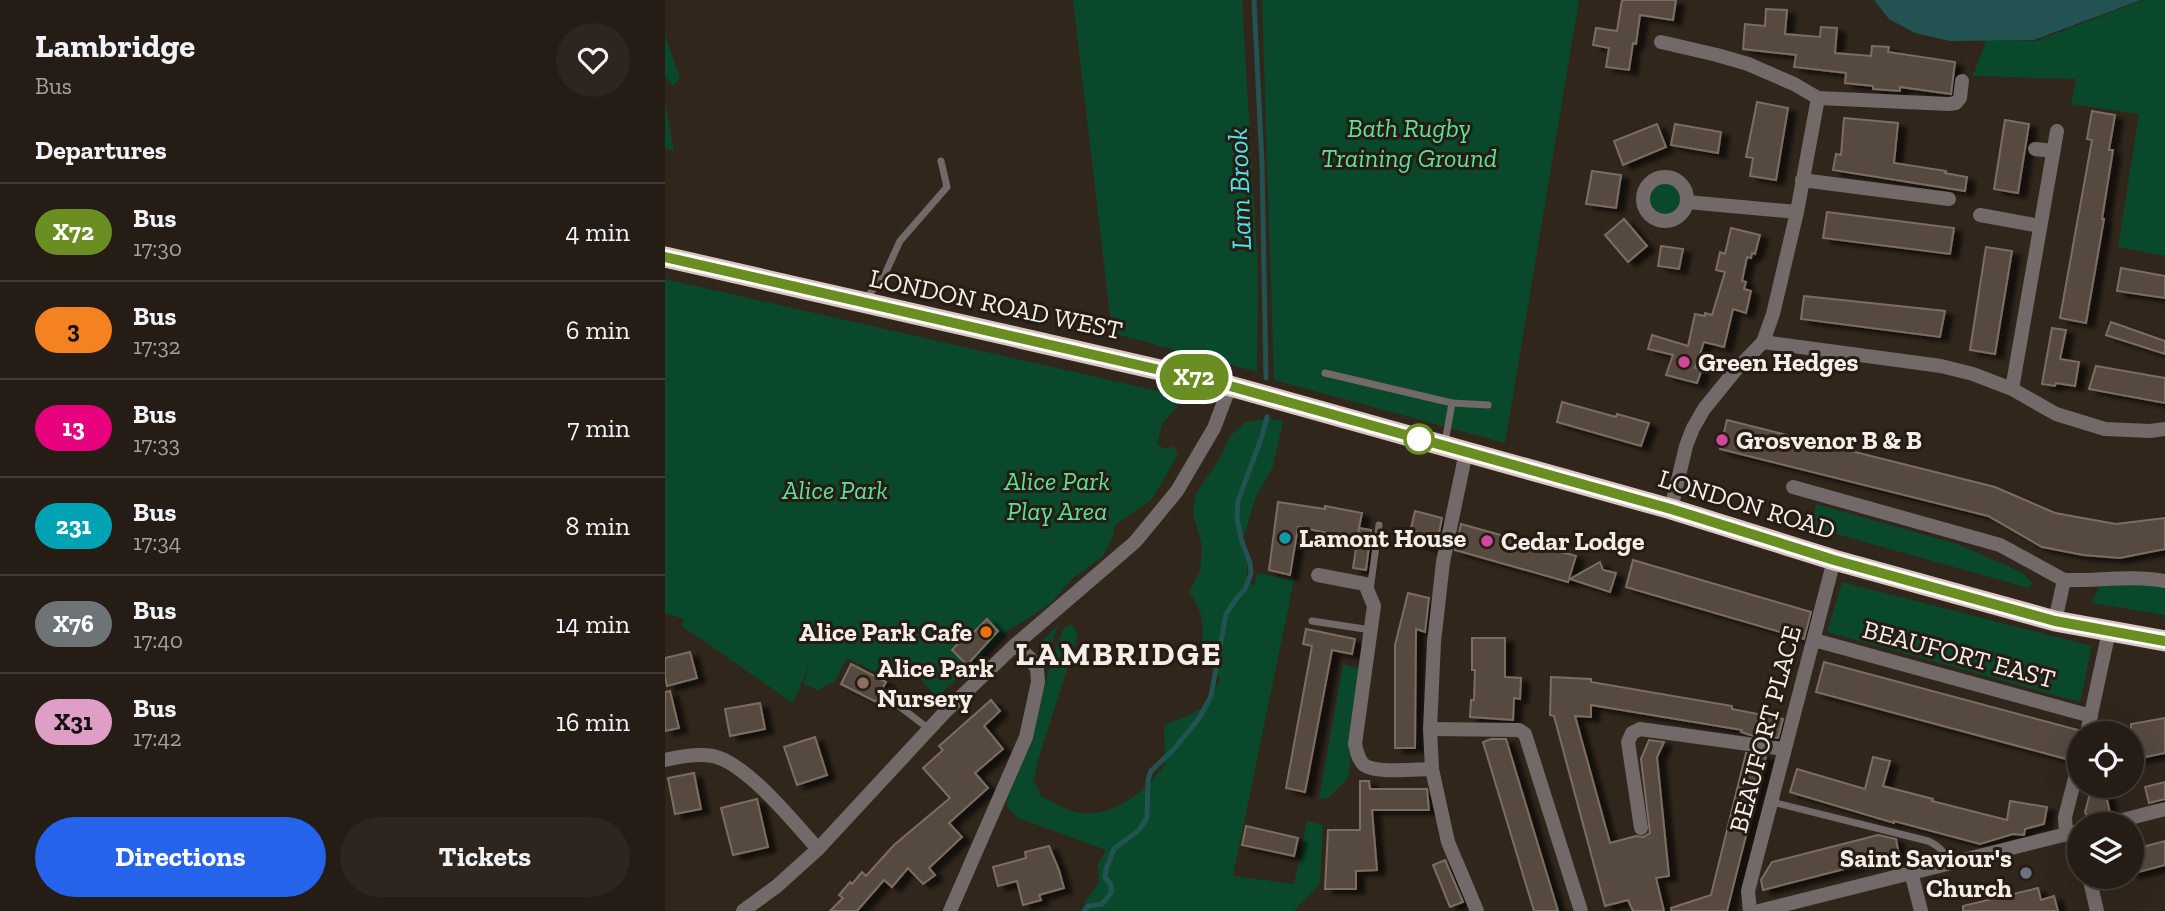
<!DOCTYPE html>
<html lang="en">
<head>
<meta charset="utf-8">
<style>
	body { margin:0; font-family:"Zilla Slab",serif; background:#2d251e; color:#f1f3f6; height:100vh; display:flex; flex-direction:column; font-size:26px; white-space:nowrap }
	* { box-sizing:border-box; margin:0 }
	p { font-size:23px; color:#a3a1a0 }
	.icon { flex:none; width:38px; height:38px; fill:none; stroke:currentColor; stroke-width:2; stroke-linecap:round; stroke-linejoin:round }
	.map { position:relative; flex:1; overflow:hidden }
	.drawer { display:flex; flex-direction:column; background:#251c15; width:665px }
	.drawer>* { flex:none }
	.badge { padding:0 14px; border-radius:23px; font-size:24px; line-height:46px }
	.tools { position:absolute; left:1402px; top:721px; display:grid; gap:14px }
	.tools a { display:grid; place-items:center; width:77px; height:77px; border-radius:50%; background:#251c15; box-shadow:0 7px 28px #0002,0 0 0 2px #423a34; font-size:35px }
	.map>.badge { position:absolute; translate:-50% -50%; box-shadow:0 0 0 4px #fff }
	h2 { padding:0 35px; font-size:26px; line-height:63px }
	.round { display:grid; place-items:center; flex:none; width:74px; height:74px; border-radius:37px; background:#2d251e }
	.head { display:flex; align-items:center; justify-content:space-between; height:119px; padding:0 35px }
	h1 { font-size:33px; font-weight:700; line-height:52px }
	.primary-button { display:flex; gap:14px; margin-top:auto; padding:14px 35px }
	.primary-button a { flex:1; height:80px; border-radius:42px; background:#2563eb; color:#fff; font-size:28px; font-weight:700; line-height:80px; text-align:center }
	.primary-button a+a { background:#2d251e; color:#f1f3f6 }
	ul { padding:0; list-style:none }
	li { display:flex; align-items:center; gap:21px; height:98px; padding:0 35px; border-top:2px solid #423a34 }
	li div { flex:1 }
	li b { display:block; font-size:26px }
	li em { font-style:normal }
	li .badge { min-width:77px; font-weight:700; text-align:center }
	main { display:flex; flex:1; min-height:0 }
	.map>svg:first-child { display:block }
</style>
</head>
<body>
<main>
<section class="drawer">
<div class="head"><div><h1>Lambridge</h1><p>Bus</p></div><a class="round"><svg class="icon" aria-label="heart" viewBox="0 0 24 24"><path d="M12 20l-8-8c-3-5 5-10 8-4 3-6 11-1 8 4z"/></svg></a></div>
<h2>Departures</h2>
<ul>
<li><span class="badge" style="background:#6b8e23;color:#fff">X72</span><div><b>Bus</b><p>17:30</p></div><em>4 min</em></li>
<li><span class="badge" style="background:#f58220;color:#111">3</span><div><b>Bus</b><p>17:32</p></div><em>6 min</em></li>
<li><span class="badge" style="background:#e6007e;color:#fff">13</span><div><b>Bus</b><p>17:33</p></div><em>7 min</em></li>
<li><span class="badge" style="background:#00a3b4;color:#fff">231</span><div><b>Bus</b><p>17:34</p></div><em>8 min</em></li>
<li><span class="badge" style="background:#6c7476;color:#fff">X76</span><div><b>Bus</b><p>17:40</p></div><em>14 min</em></li>
<li><span class="badge" style="background:#df9ec6;color:#111">X31</span><div><b>Bus</b><p>17:42</p></div><em>16 min</em></li>
</ul>
<div class="primary-button"><a>Directions</a><a>Tickets</a></div>
</section>
<div class="map">
<svg width="1500" height="911" viewBox="0 0 1500 911">
	<defs>
		<filter id="shadow"><feDropShadow dx="8" dy="4.5" stdDeviation="2" flood-color="#0009"/></filter>
	</defs>
	<rect width="100%" height="100%" fill="#31261c"/>
	<g fill="#09482a">
		<path d="M408 0H577L593 272 592 372 447 333Z"/>
		<path d="M597 0H914L840 443 609 380Z"/>
		<path d="M1478 0H1500V256L1453 247 1474 114 1406 104 1411 79 1308 76 1321 40 1371 41Z"/>
		<path d="M0 35 15 78 8 86 0 76Z"/>
		<path d="M0 102 9 151 0 148Z"/>
		<circle cx="1000" cy="199" r="16"/>
		<path d="M0 279 493 391 512 403V407L497 424 492 444 500 449 508 446 513 454 487 499 450 525 448 536 438 556 407 579 386 603 351 626 349 625 272 697 260 685 251 670 234 671 221 678 182 658 170 681 153 690 138 684 146 660 128 703 17 626 19 619 0 613Z"/>
		<path d="M601 418 618 421 608 467 591 496 578 539 582 561V580L589 586 592 573 629 580 568 876 629 884 642 821 658 825 655 884 629 911H418L421 900 434 883 433 864 441 850 353 818 342 807C341 785 355 767 362 745 375 707 383 667 398 629L407 624 413 635 374 757 369 780 376 796C388 802 404 812 417 813 452 816 480 790 500 765L499 725 527 714 544 703 555 679 536 651C539 627 539 613 524 592L535 571 537 546 528 514 530 495 557 455 564 437 579 423Z"/>
		<path d="M1151 504 1292 544 1358 573 1367 583 1364 588 1146 527Z"/>
		<path d="M1456 581 1500 587V615L1426 603 1434 587Z"/>
		<path d="M1177 582 1427 646 1415 702 1162 632Z"/>
		<path d="M393 625 381 660 375 645 378 640Z"/>
		<path d="M678 664 697 669 683 778 663 798 654 799Z"/>
	</g>
	<path fill="#235253" d="M1209 0H1476L1369 40 1285 41 1250 33 1224 19Z"/>
	<g fill="none" stroke-linecap="round" stroke-linejoin="round">
		<g stroke="#235253" stroke-width="5">
			<path d="M589 0 597 164 601 378"/>
			<path d="M419 911 423 906 437 904 446 893V885L440 877 441 869 449 849 474 830 482 818 483 780 486 771 510 748 535 717 546 696 561 614 571 599 580 589 586 574 585 563 576 539 572 517 573 501 597 436 602 417"/>
		</g>
	</g>
	<g fill="#56493f" stroke="#7b6d62" stroke-width="2" filter="url(#shadow)">
		<path d="M957 0H1011L1008 20 975 15 971 44 968 43 964 70 941 67 944 48 928 45 931 28 952 31Z"/>
		<path d="M1101 9 1122 10 1120 34 1155 37 1156 27 1172 28 1170 53 1206 56 1207 46 1224 47 1223 52 1290 62 1286 94 1235 87V91L1208 89V86L1180 83 1181 73 1129 67 1131 55 1078 49 1080 24 1100 26Z"/>
		<path d="M1092 102 1123 108 1111 180 1085 176 1088 158 1081 157Z"/>
		<path d="M1427 111 1450 115 1444 150H1448L1437 219H1439L1421 323 1395 318 1427 140 1422 139Z"/>
		<path d="M1179 118 1233 123 1229 163 1281 171 1280 173 1302 177 1300 191 1168 170 1171 154 1176 155Z"/>
		<path d="M1340 120 1364 124 1353 193 1329 189Z"/>
		<path d="M992 124 1001 147 958 165 949 141Z"/>
		<path d="M1010 124 1056 132 1053 153 1006 145Z"/>
		<path d="M927 171 956 175 951 208 921 204Z"/>
		<path d="M1162 212 1289 228 1285 254 1158 238Z"/>
		<path d="M959 219 982 246 963 262 940 235Z"/>
		<path d="M1066 228 1095 235 1090 254 1087 253 1086 258 1082 257 1077 281 1081 282 1079 289 1086 291 1081 313 1068 309 1059 347 1039 342 1030 368 1037 369 1032 383 1001 375 1008 355 983 349 987 335 1023 346 1030 314 1040 316V313L1047 315 1060 272 1051 270 1055 252 1060 254Z"/>
		<path d="M996 246 1018 249 1014 269 993 266Z"/>
		<path d="M1321 247 1347 251 1330 354 1305 350Z"/>
		<path d="M1456 268 1500 276V298L1452 291Z"/>
		<path d="M1139 296 1280 311 1275 337 1136 319Z"/>
		<path d="M1446 322 1500 341V354L1441 335Z"/>
		<path d="M1387 328 1401 330 1395 359 1414 362 1410 386 1391 383 1390 386 1377 384Z"/>
		<path d="M1431 366 1500 378V403L1424 389Z"/>
		<path d="M897 402 951 417 952 414 984 423 976 446 892 422Z"/>
		<path d="M1062 420 1330 487 1390 513 1451 524 1500 518V549L1455 558 1418 555 1377 547 1323 516 1055 449Z"/>
		<path d="M613 502 660 509V506L697 513 694 528 706 530 701 570 688 568 694 529 692 539 633 527 625 575 604 570Z"/>
		<path d="M750 511 777 518 771 548 743 541Z"/>
		<path d="M796 524 911 556 903 582 790 550Z"/>
		<path d="M968 560 1146 612 1139 639 961 587Z"/>
		<path d="M935 562 938 570 951 573 945 592 905 579Z"/>
		<path d="M743 593 764 598 760 632 751 629 750 748H730V645Z"/>
		<path d="M322 619 333 631 302 665 287 650 302 634 304 637Z"/>
		<path d="M641 629 690 639 687 654 667 650 640 792 621 788 647 646 638 644Z"/>
		<path d="M807 638H840V677L856 678 855 699 849 698 848 720 805 717 806 700H809L810 670H807Z"/>
		<path d="M25 652 32 678 2 686 0 677V658Z"/>
		<path d="M1159 662 1413 730 1414 737 1409 755 1405 760 1151 692Z"/>
		<path d="M186 664 221 682 211 702 176 684Z"/>
		<path d="M886 677 926 679V682L1067 706V709L1118 719 1113 738 1085 735 1076 732 1077 730 926 705V717L910 716 945 843 971 836 978 837 985 833 976 759 984 740 999 742 992 757 1004 876 991 878 999 911H968L963 900 940 906 889 716 885 715Z"/>
		<path d="M5 691 14 728 0 731V692Z"/>
		<path d="M326 700 335 711 319 726 338 749 310 773 323 788 284 823 297 837 264 868 270 875 258 884 243 868 227 887 219 880 192 911H165L178 898 174 895 185 882 187 884 197 872 201 876 229 845 285 798 258 768 278 750 274 746Z"/>
		<path d="M95 703 100 729 65 736 60 709Z"/>
		<path d="M1500 718V753L1466 760V724Z"/>
		<path d="M150 737 162 775 132 785 119 747Z"/>
		<path d="M826 739H841L893 911H869L818 742Z"/>
		<path d="M1081 753 1101 756 1062 911H1006V908L1046 895Z"/>
		<path d="M1208 757 1225 761 1218 786 1268 799 1267 801 1342 820 1345 801 1382 807 1379 824 1360 829 1359 835 1348 834 1315 844 1229 821V823L1125 792 1132 769 1200 789Z"/>
		<path d="M29 773 36 809 10 814 3 778Z"/>
		<path d="M695 781H704L705 789H762L764 810H707L712 870 691 871V889H660L663 830H695Z"/>
		<path d="M1500 782V799L1484 803 1480 787Z"/>
		<path d="M1427 786H1439L1445 813 1424 820 1420 812Z"/>
		<path d="M92 799 103 847 68 855 56 808Z"/>
		<path d="M581 826 633 838 629 856 577 845Z"/>
		<path d="M1213 835 1231 839 1234 855 1098 890 1096 880 1107 862Z"/>
		<path d="M1500 841V865L1466 874V850Z"/>
		<path d="M384 846 394 870 399 888 374 895 376 900 358 905 352 881 333 886 328 867 361 858 360 852Z"/>
		<path d="M780 860 798 902 785 907 768 865Z"/>
		<path d="M1373 888 1376 900 1389 896 1393 911H1298V906Z"/>
	</g>
	<g fill="none" stroke-linecap="round" stroke-linejoin="round">
		<g stroke="#726968" stroke-width="7">
			<path d="M200 300 220 274 235 241 282 187 276 161"/>
			<path d="M660 373 787 403 823 405"/>
			<path d="M780 442 787 403"/>
			<path d="M705 590 714 525"/>
			<path d="M647 621 706 630"/>
			<path d="M234 706 264 729"/>
			<path d="M1107 802 1263 841C1274 846 1279 851 1284 863"/>
		</g>
		<g stroke="#726968" stroke-width="14">
			<path d="M996 42 1052 55 1083 64 1129 84 1153 98 1284 104 1291 103 1295 98 1297 81"/>
			<path d="M1370 149 1388 151"/>
			<circle cx="1000" cy="199" r="22"/>
			<path d="M1137 180 1284 199"/>
			<path d="M1022 202 1132 212"/>
			<path d="M1315 215 1375 226"/>
			<path d="M1098 342 1276 366 1308 374 1347 389 1391 414 1440 429 1485 431 1500 429"/>
			<path d="M1347 389 1392 131"/>
			<path d="M801 452 778 562 769 642 765 729 767 769 783 842 812 911"/>
			<path d="M1128 487 1335 545 1399 580 1390 621"/>
			<path d="M1006 509 1021 446 1028 428 1039 409 1069 372 1098 342 1108 314 1132 212 1153 98"/>
			<path d="M653 575 700 584 709 606 690 744C692 752 693 759 699 765 712 774 751 769 767 769"/>
			<path d="M1399 580C1433 581 1466 575 1500 581"/>
			<path d="M1149 640 1426 716"/>
			<path d="M765 729 854 730 860 734 916 911"/>
			<path d="M1422 733 1444 631"/>
			<path d="M0 760C16 756 32 753 48 756 82 763 130 824 153 849"/>
			<path d="M1442 824 1500 809"/>
			<path d="M976 828 963 742 967 733 975 729 1119 749"/>
			<path d="M1401 835 1400 817 1414 763"/>
			<path d="M1246 872 1256 911"/>
			<path d="M1424 877 1432 911"/>
			<path d="M78 911 112 886 153 849 280 712 350 645 470 542 512 491 549 428 565 386"/>
			<path d="M285 911 361 737 373 682 372 669 365 658 350 645"/>
			<path d="M1085 911 1083 891 1169 560"/>
			<path d="M1094 911 1414 831"/>
		</g>
		<path stroke="#d9c4c0" stroke-width="21" d="M0 257 565 386 1006 509 1169 560 1390 621 1500 641"/>
	</g>
	<g fill="none" stroke-linecap="round" stroke-linejoin="round">
		<defs>
			<path id="line" d="M0 257 565 386 1006 509 1169 560 1390 621 1500 641"/>
		</defs>
		<use href="#line" stroke="#fff" stroke-width="16"/>
		<use href="#line" stroke="#6b8e23" stroke-width="10"/>
	</g>
	<g fill="#d1479c" stroke="#271c13" stroke-width="2.5">
		<circle cx="1019" cy="362" r="7"/>
		<circle cx="1057" cy="440" r="7"/>
		<circle cx="822" cy="541" r="7"/>
	</g>
	<circle fill="#fff" stroke="#6b8e23" stroke-width="3.5" cx="754" cy="439" r="14"/>
	<circle fill="#0f9aa8" stroke="#271c13" stroke-width="2.5" cx="620" cy="538" r="7"/>
	<circle fill="#e8710a" stroke="#271c13" stroke-width="2.5" cx="321" cy="632" r="7"/>
	<circle fill="#8d6e63" stroke="#271c13" stroke-width="2.5" cx="198" cy="683" r="7"/>
	<circle fill="#6b7280" stroke="#271c13" stroke-width="2.5" cx="1361" cy="873" r="7"/>
	<g text-anchor="middle" stroke-width="6" stroke-linejoin="round" paint-order="stroke">
		<g font-size="26" font-style="italic" fill="#5be29a" stroke="#271c13">
			<text x="744" y="137">Bath Rugby<tspan x="744" dy="30">Training Ground</tspan></text>
			<text x="392" y="490">Alice Park<tspan x="392" dy="30">Play Area</tspan></text>
			<text x="170" y="499">Alice Park</text>
		</g>
		<g font-size="26" fill="#f5ede7" stroke="#271c13">
			<text transform="translate(331 304) rotate(12)" y="9">LONDON ROAD WEST</text>
			<text transform="translate(1082 504) rotate(17)" y="9">LONDON ROAD</text>
			<text transform="translate(1294 654) rotate(15)" y="9">BEAUFORT EAST</text>
			<text transform="translate(1100 729) rotate(-75)" y="9">BEAUFORT PLACE</text>
		</g>
		<g font-size="26" font-weight="bold" fill="#f5ede7" stroke="#271c13" text-anchor="start">
			<text x="1033" y="371">Green Hedges</text>
			<text x="1071" y="449">Grosvenor B &amp; B</text>
			<text x="634" y="547">Lamont House</text>
			<text x="836" y="550">Cedar Lodge</text>
			<text x="307" y="641" text-anchor="end">Alice Park Cafe</text>
			<text x="212" y="677">Alice Park<tspan x="212" dy="30">Nursery</tspan></text>
			<text x="1347" y="867" text-anchor="end">Saint Saviour's<tspan x="1347" dy="30">Church</tspan></text>
		</g>
		<g font-size="28" font-style="italic" fill="#4ae4ea" stroke="#271c13">
			<text transform="translate(574 189) rotate(-92)" y="10">Lam Brook</text>
		</g>
		<g font-size="33" font-weight="bold" letter-spacing="2" fill="#f5ede7" stroke="#271c13">
			<text x="454" y="665">LAMBRIDGE</text>
		</g>
	</g>
</svg>
<div class="tools">
<a><svg class="icon" aria-label="locate" viewBox="0 0 24 24"><circle cx="12" cy="12" r="6"/><path d="M12 2v4M12 18v4M2 12h4M18 12h4"/></svg></a>
<a><svg class="icon" aria-label="layers" viewBox="0 0 24 24"><path d="M12 4l9 5-9 5-9-5zM3 14l9 5 9-5"/></svg></a>
</div>
<b class="badge" style="left:529px;top:377px;background:#6b8e23;color:#fff">X72</b>
</div>
</main>
</body>
</html>
